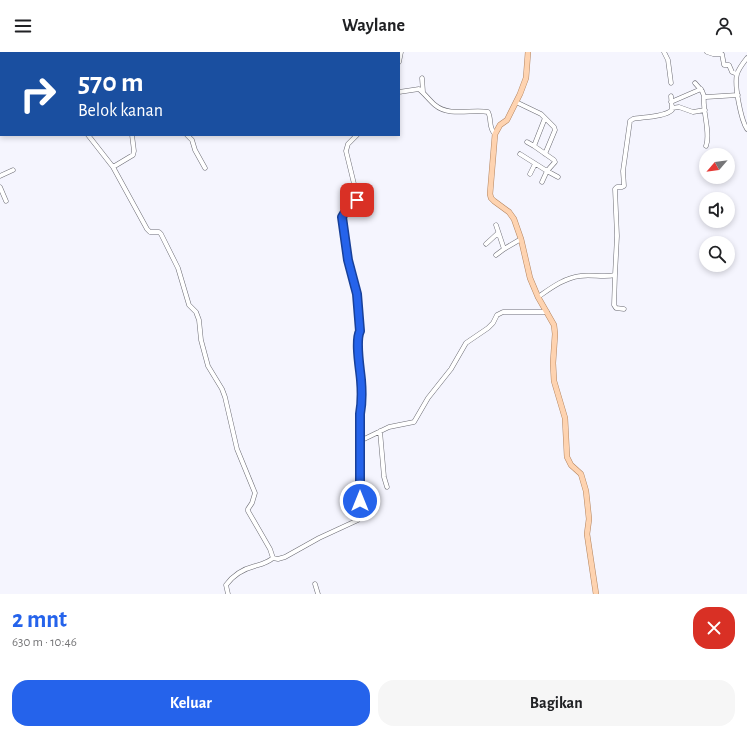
<!DOCTYPE html>
<html lang="id">
<head>
<meta charset="utf-8">
<style>
  :root { --surface:#fff; --page:#f6f6f6; --text:#202124; --muted:#757577; --accent:#2563eb }
  body { margin:0; font-family:"Alegreya Sans",sans-serif; background:var(--page); color:var(--text); height:100vh; display:flex; flex-direction:column; font-size:15px; white-space:nowrap }
  * { box-sizing:border-box; margin:0 }
  p { font-size:13px; color:var(--muted) }
  .icon { flex:none; width:22px; height:22px; fill:none; stroke:currentColor; stroke-width:2; stroke-linecap:round; stroke-linejoin:round }
  .map { position:relative; height:542px; overflow:hidden }
  .drawer { display:flex; flex-direction:column; background:var(--surface); flex:1 }
  .drawer>* { flex:none }
  .guide { position:absolute; left:0px; top:0px; width:400px; height:84px; box-shadow:0 2px 6px #0003; background:#1a4fa0; color:#fff; overflow:hidden }
  .needle { width:26px; rotate:242deg }
  .buttons { position:absolute; left:699px; top:96px; display:grid; gap:8px }
  .buttons a { display:grid; place-items:center; width:36px; height:36px; border-radius:50%; background:var(--surface); box-shadow:0 2px 6px #0003; font-size:20px }
  .pin { position:absolute; display:grid; place-items:center; width:34px; height:34px; color:#fff; margin:-17px; border-radius:8px; box-shadow:0 2px 6px #0006 }
  .me { position:absolute; width:44px; margin:-22px; rotate:0deg; stroke-linejoin:round; filter:drop-shadow(0 0 3px #0008) }
  .turn { display:flex; align-items:center; gap:14px; height:84px; padding:0 12px; font-size:18px }
  .turn .icon { width:52px; height:52px; stroke-width:2.5 }
  .turn b { display:block; font-size:28px; line-height:34px }
  .round { display:grid; place-items:center; flex:none; width:42px; height:42px; border-radius:16px; background:var(--page) }
  .headline { display:flex; align-items:center; justify-content:space-between; height:68px; padding:0 12px }
  h1 { font-size:24px; font-weight:700; line-height:30px; color:var(--accent) }
  .button { display:flex; gap:8px; margin-top:auto; padding:8px 12px }
  .button a { flex:1; height:46px; border-radius:16px; background:var(--accent); color:#fff; font-size:16px; font-weight:700; line-height:46px; text-align:center }
  .button a+a { background:var(--page); color:var(--text) }
  header { display:flex; justify-content:space-between; align-items:center; height:52px; padding:0 12px; background:var(--surface); font-size:18px; font-weight:700 }
  .map>svg:first-child { display:block }
</style>
</head>
<body>
<header><svg class="icon" aria-label="menu" viewBox="0 0 24 24"><path d="M4 6h16M4 12h16M4 18h16"/></svg>Waylane<svg class="icon" aria-label="person" viewBox="0 0 24 24"><circle cx="12" cy="8" r="4"/><path d="M4 21q1-7 8-7t8 7"/></svg></header>
<div class="map">
<svg width="747" height="542" viewBox="0 0 747 542">
  <rect width="100%" height="100%" fill="#f5f5fe"/>
  <g fill="none" stroke-linecap="round" stroke-linejoin="round">
    <!-- minor casing -->
    <g stroke="#6b6b73" stroke-width="5">
      <path id="minor" d="M 35,0 L 35,1
        M 158,0 L 158,1
        M 366,0 L 366,1
        M 664,0 L 668,8 L 671,31
        M 707,0 L 713,2 L 722,2 L 724,13 L 729,13 L 732,20 L 737,22
        M 747,6 C 743,11 739,16 737,22 C 734,33 741,68 747,77
        M 399,10 L 401,0
        M 422,26 L 423,40
        M 695,31 L 702,39 L 704,44 C 702,58 711,81 706,94
        M 399,40 L 419,37 C 425,42 429,48 435,53 C 449,65 472,57 488,60 C 492,67 488,76 495,82
        M 704,44 L 706,45 L 738,43
        M 516,50 L 541,62 L 545,66 L 534,94 L 554,108 L 555,110 L 547,119 L 520,102
        M 671,50 L 701,37
        M 672,56 L 679,55 L 693,60 L 705,58
        M 88,83 L 113,115 L 147,177 L 150,180 L 159,180 L 161,182 L 178,216 L 189,253 L 196,260 L 199,268 L 201,288 L 208,314 L 222,337 L 225,345 L 237,397 L 255,441 L 252,451 L 248,457 L 248,459 L 270,497 L 273,506 C 267,511 262,512 255,514 C 243,517 234,522 226,533 L 228,542
        M 187,83 L 192,88 L 195,98 L 205,116
        M 357,83 L 348,92 L 346,99 L 356,140 L 357,158 L 356,160 L 345,161 L 342,165 L 348,208 L 357,242 L 360,279 L 358,283 L 358,305 L 361,329 L 360,389
        M 527,90 L 534,94
        M 545,102 L 555,78 L 554,75 L 545,66
        M 113,115 L 133,103 L 134,99 L 132,83
        M 530,122 L 535,112
        M 0,124 L 13,118
        M 542,130 L 547,119 L 558,125
        M 0,135 L 6,149
        M 496,173 L 504,197 L 521,187
        M 486,192 L 498,181
        M 496,203 L 504,197
        M 615,223 L 614,253 L 616,256 L 624,257
        M 538,245 C 551,236 564,226 580,224 C 592,222 604,226 615,223 L 617,184 L 615,137 L 617,135 L 622,135 L 624,134 L 623,119 L 630,69 L 633,67 C 643,65 665,65 672,58 L 671,44
        M 380,379 L 384,425 L 387,435
        M 273,506 L 278,507 L 285,505 L 319,486 L 358,468 L 360,463 L 360,389 L 389,375 L 414,370 L 428,346 L 451,317 L 466,291 L 488,276 L 493,271 L 497,263 L 503,260 L 547,260
        M 315,532 L 318,542"/>
    </g>
    <!-- major casing -->
    <g stroke="#b48560" stroke-width="6">
      <path id="major" d="M 528,0 L 526,26 L 520,42 L 507,68 L 500,73 L 495,82 L 490,142 L 491,146 L 494,149 L 509,160 L 514,167 L 521,187 L 530,226 L 538,245 L 554,273 L 555,282 L 553,311 L 554,329 L 565,366 L 567,405 L 571,413 L 581,422 L 586,439 L 589,467 L 587,482 L 596,542"/>
    </g>
    <!-- minor -->
    <use href="#minor" stroke="#fff" stroke-width="4"/>
    <!-- major -->
    <use href="#major" stroke="#fed3b0" stroke-width="5"/>
  </g>
  <g fill="none" stroke-linecap="round" stroke-linejoin="round">
    <!-- route casing -->
    <g stroke="#184099" stroke-width="10">
      <path id="route" d="M 357,148 L 357,159 L 345,160 L 342,165 L 348,208 L 357,242 L 360,279 C 355,289 360,316 361,328 C 362,340 362,351 360,362 L 360,449"/>
    </g>
    <!-- route -->
    <use href="#route" stroke="#2563eb" stroke-width="7"/>
  </g>
</svg>
<div class="buttons">
<a><svg class="needle" viewBox="-14 -14 28 28"><path d="M0-13l5 13h-10z" fill="#e53935"/><path d="M0 13l5-13h-10z" fill="#757577"/></svg></a>
<a><svg class="icon" aria-label="sound" viewBox="0 0 24 24"><path d="M4 9h4l5-4v14l-5-4H4zM17 9q2 3 0 6"/></svg></a>
<a><svg class="icon" aria-label="search" viewBox="0 0 24 24"><circle cx="10" cy="10" r="6"/><path d="M15 15l6 6"/></svg></a>
</div>
<div class="pin" style="left:357px;top:148px;background:#d93025"><svg class="icon" aria-label="arrive" viewBox="0 0 24 24"><path d="M6 21V4h12l-3 4 3 4H6"/></svg></div>
<svg class="me" style="left:360px;top:449px" viewBox="-20 -20 40 40"><circle r="17" fill="#2563eb" stroke="#fff" stroke-width="3"/><path d="M0-11L8 9 0 5-8 9z" fill="#fff"/></svg>
<div class="guide">
<div class="turn"><svg class="icon" aria-label="right" viewBox="0 0 24 24"><path d="M7 20v-9h11M14 6l5 5-5 5"/></svg><div><b>570 m</b>Belok kanan</div></div>
</div>
</div>
<section class="drawer">
<div class="headline"><div><h1>2 mnt</h1><p>630 m · 10:46</p></div><a class="round" style="background:#d93025;color:#fff"><svg class="icon" aria-label="close" viewBox="0 0 24 24"><path d="M6 6l12 12M18 6L6 18"/></svg></a></div>
<div class="button"><a>Keluar</a><a>Bagikan</a></div>
</section>
</body>
</html>
